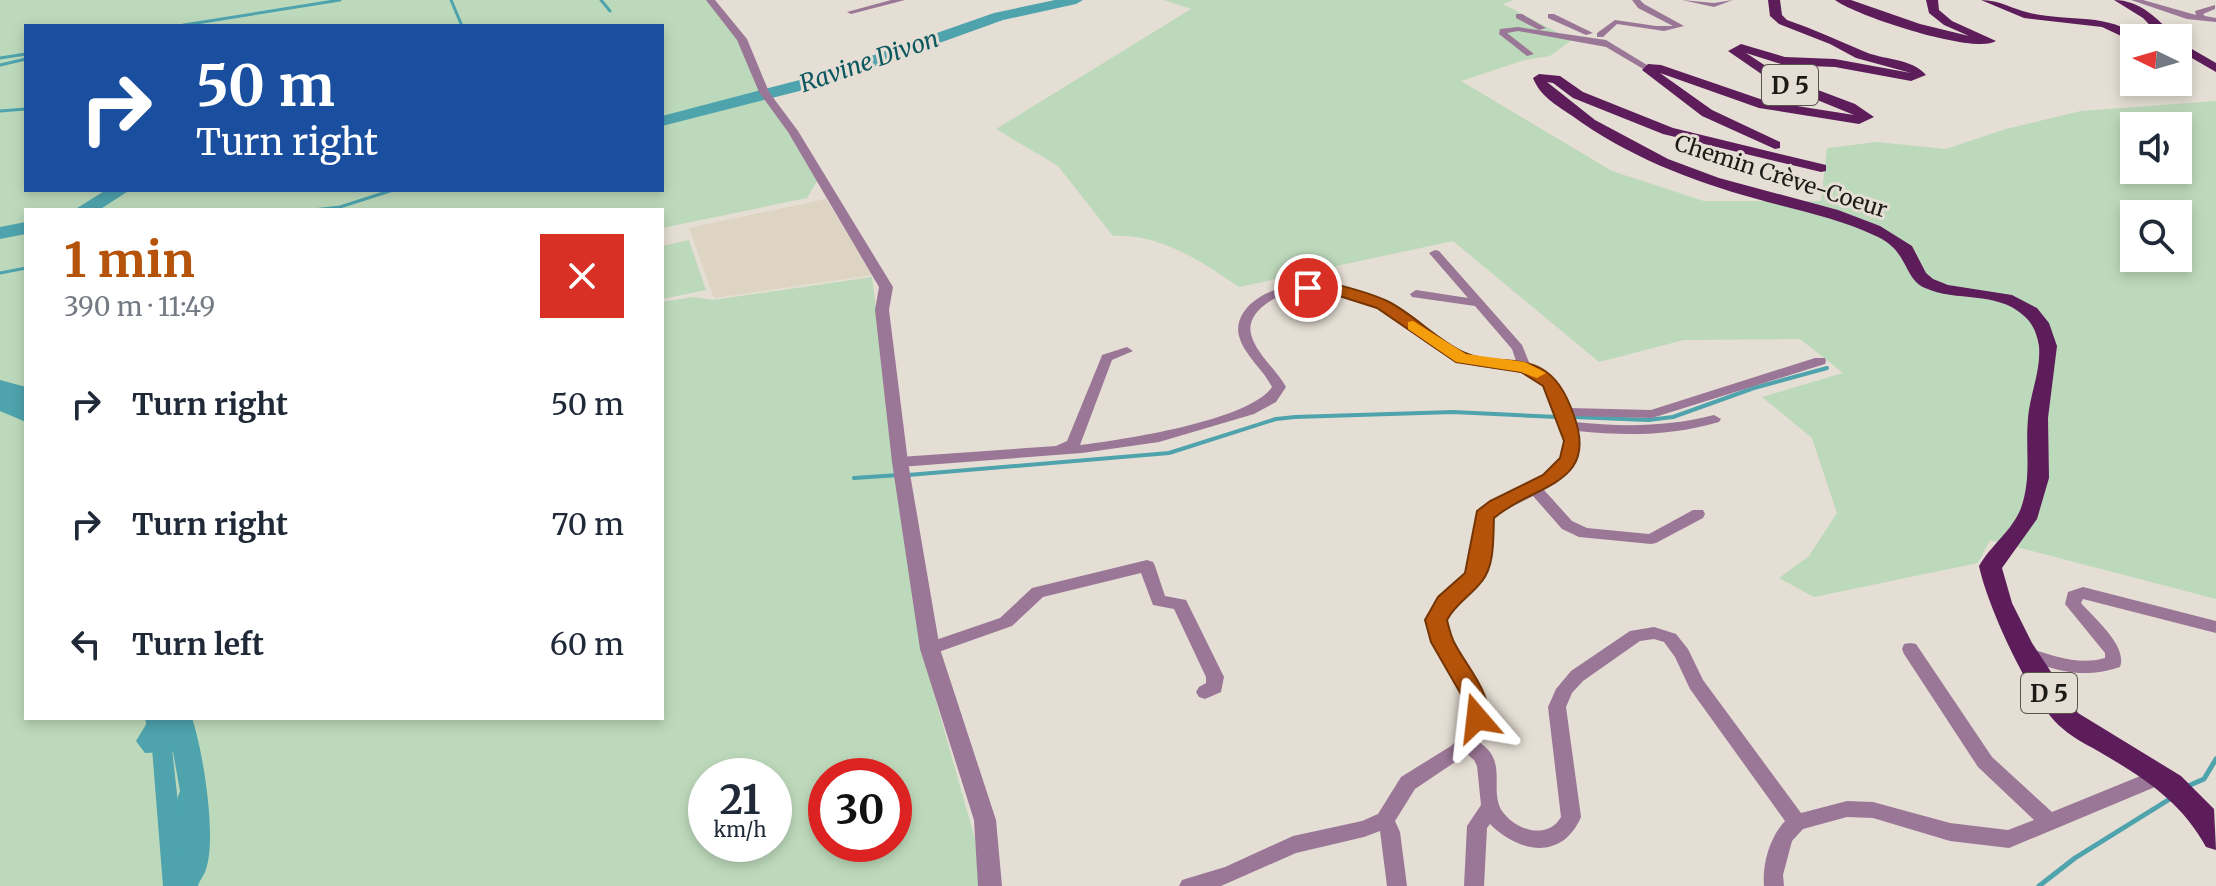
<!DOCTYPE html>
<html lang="en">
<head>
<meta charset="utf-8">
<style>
  :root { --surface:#fff; --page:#f2f2f3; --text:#1f2937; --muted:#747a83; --accent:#b45309 }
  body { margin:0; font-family:Merriweather,serif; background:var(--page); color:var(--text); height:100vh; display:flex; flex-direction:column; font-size:30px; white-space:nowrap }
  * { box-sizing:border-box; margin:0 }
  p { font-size:26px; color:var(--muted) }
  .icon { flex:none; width:44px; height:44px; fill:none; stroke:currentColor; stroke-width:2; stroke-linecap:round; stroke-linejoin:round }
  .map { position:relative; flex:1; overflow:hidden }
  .side { position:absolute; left:24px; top:208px; width:640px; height:512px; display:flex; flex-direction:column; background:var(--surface); border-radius:0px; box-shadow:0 4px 12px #0003 }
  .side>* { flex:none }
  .hud { position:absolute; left:24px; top:24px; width:640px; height:168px; border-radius:0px; box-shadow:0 4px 12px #0003; background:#1a4fa0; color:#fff; overflow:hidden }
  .needle { width:52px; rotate:275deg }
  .fabs { position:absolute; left:2120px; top:24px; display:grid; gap:16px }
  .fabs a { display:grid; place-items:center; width:72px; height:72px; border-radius:0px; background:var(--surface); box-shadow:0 4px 12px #0003; font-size:40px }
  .speed { position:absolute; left:688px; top:758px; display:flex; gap:16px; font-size:40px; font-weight:700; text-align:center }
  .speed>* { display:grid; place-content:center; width:104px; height:104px; border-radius:50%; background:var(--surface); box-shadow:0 4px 12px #0003; line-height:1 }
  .speed small { font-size:20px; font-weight:400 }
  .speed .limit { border:12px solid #d22; background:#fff; color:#111 }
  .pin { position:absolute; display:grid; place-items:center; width:68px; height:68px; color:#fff; margin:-34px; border:4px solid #fff; border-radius:50%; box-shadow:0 2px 8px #0007 }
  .me { position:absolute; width:88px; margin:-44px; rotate:343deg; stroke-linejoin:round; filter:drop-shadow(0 0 6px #0008) }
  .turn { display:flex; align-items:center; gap:28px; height:168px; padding:0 40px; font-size:36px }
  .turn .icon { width:104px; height:104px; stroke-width:2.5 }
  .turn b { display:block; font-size:56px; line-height:68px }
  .round { display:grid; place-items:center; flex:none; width:84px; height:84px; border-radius:0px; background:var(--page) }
  .head { display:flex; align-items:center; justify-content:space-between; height:136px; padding:0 40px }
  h1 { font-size:48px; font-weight:700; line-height:60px; color:var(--accent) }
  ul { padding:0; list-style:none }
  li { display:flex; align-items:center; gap:24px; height:120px; padding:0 40px }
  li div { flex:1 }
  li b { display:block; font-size:30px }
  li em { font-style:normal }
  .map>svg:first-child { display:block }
</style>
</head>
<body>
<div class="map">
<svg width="2216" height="886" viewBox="0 0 2216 886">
  <rect width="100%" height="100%" fill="#e5ded4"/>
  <!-- built -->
  <path fill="#ded4c3" d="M 826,199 L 872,275 L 714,298 L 689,228 Z"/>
  <!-- green -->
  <path fill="#bdd9bb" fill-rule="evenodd" d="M 0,0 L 710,0 L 742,39 L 764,92 L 817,181 L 807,198 L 662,228 L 662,210 L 26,210 L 26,718 L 662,718 L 662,302 L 693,297 L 713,300 L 872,277 L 921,648 L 975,839 L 979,886 L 0,886 ZM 26,26 L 662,26 L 662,190 L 26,190 ZM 706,776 L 774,776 L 774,844 L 706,844 ZM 826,776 L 894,776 L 894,844 L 826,844 Z
    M 1164,0 L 1514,0 L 1503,4 L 1572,40 L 1550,56 L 1525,60 L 1461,81 L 1612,171 L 1704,201 L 1821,201 L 1827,148 L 1877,142 L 1946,149 L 2006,129 L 2081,111 L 2216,101 L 2216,599 L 1990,540 L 1978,563 L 1814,597 L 1779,578 L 1809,556 L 1837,513 L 1812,438 L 1762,397 L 1843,373 L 1800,339 L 1684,340 L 1599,362 L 1453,241 L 1239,287 C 1203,262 1159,233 1113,236 L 1058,166 L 996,129 L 1191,9 ZM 2134,126 L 2178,126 L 2178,170 L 2134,170 ZM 2134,214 L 2178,214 L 2178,258 L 2134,258 Z
    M 689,240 L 706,290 L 662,299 L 662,246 Z"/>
  <!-- water -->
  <path fill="#4ea3ad" d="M 0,380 L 26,387 L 26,422 L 0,411 Z
    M 150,718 L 192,718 C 203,751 217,837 206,869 C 204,876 200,879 198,886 L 174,886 L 177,840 L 173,811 L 180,791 L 173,752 L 145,753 L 136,741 Z"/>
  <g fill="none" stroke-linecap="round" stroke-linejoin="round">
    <!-- stream-far2 -->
    <path stroke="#4ea3ad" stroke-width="3" d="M 451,0 L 462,26
      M 601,0 L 610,11
      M 178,26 L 340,0
      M 0,58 L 26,54
      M 0,65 L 26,59
      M 0,111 L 26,109
      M 313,210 L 340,207 L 393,190
      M 0,273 L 26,268"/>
    <!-- stream-far1 -->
    <path stroke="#4ea3ad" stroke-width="4" d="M 1574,417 L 1648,420 L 1673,417 L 1754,388 L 1827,368
      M 908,475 L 1169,453 L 1276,419 L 1295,417 L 1453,412 L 1557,417
      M 854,478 L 899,475"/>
    <!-- stream -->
    <path stroke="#4ea3ad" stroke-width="5" d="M 2188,786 L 2204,779 L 2216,759
      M 2039,886 L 2075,858 L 2173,797"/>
    <!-- canal -->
    <path fill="#4ea3ad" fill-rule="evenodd" d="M 145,718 L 165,718 L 172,748 L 187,886 L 163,886 L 152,748 Z"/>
    <!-- river -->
    <path fill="#4ea3ad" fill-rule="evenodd" d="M 1055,0 L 1083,0 L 1076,4 L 1003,20 L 823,85 L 662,126 L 662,116 L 811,77 L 994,13 Z
      M 106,190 L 130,190 L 99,210 L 74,210 Z
      M 26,222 L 26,234 L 0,239 L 0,227 Z"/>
    <!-- minor -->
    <path fill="#9b7797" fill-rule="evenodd" d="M 891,0 L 905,0 L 851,14 L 847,12 Z
      M 1632,0 L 1640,0 L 1644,4 L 1684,26 L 1664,31 L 1617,24 L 1603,37 L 1597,37 L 1597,33 L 1615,20 L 1656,26 L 1673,26 L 1638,8 Z
      M 1682,0 L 1714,3 L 1733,0 L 1714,7 Z
      M 2131,0 L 2143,0 L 2196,15 L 2195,11 L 2215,5 L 2215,9 L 2203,14 L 2205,16 L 2216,18 L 2216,22 L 2187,19 Z
      M 1516,14 L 1522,14 L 1546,28 L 1539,30 L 1516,18 Z
      M 1548,14 L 1554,14 L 1593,33 L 1586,35 L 1548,18 Z
      M 1518,27 L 1606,40 L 1652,68 L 1645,70 L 1606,47 L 1518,31 L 1507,33 L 1534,54 L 1527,56 L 1499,34 L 1500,29 Z
      M 1435,250 L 1439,251 L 1522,345 L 1531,367 C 1552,373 1561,389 1569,408 L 1651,410 L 1815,358 L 1825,358 L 1826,361 L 1825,364 L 1652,418 L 1573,416 L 1574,422 C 1623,427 1667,427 1714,415 L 1721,419 L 1719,422 C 1671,436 1626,436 1577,431 C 1583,459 1567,477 1544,490 L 1572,521 L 1587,528 L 1649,534 L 1693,510 L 1703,510 L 1705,514 L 1703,518 L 1656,543 L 1651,544 L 1579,537 L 1562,529 L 1533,496 L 1491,517 C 1489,532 1491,548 1488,563 C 1481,587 1457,601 1444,620 C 1458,659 1500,698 1477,741 C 1510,760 1488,789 1502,811 C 1516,831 1548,840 1561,817 L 1548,707 L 1556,689 L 1571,671 L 1630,631 L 1654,627 L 1676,634 L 1688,649 L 1703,680 L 1801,813 L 1847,801 L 1873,802 L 1950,823 L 2008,830 L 2034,820 L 1978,767 L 1904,654 L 1902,649 L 1904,644 L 1910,643 L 1916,644 L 1992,757 L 2052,812 L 2160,768 L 2167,770 L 2169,776 L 2167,782 L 2009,848 L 1950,841 L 1873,818 L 1847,817 L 1803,829 L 1792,841 L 1783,875 L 1784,886 L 1764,886 C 1762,864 1770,837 1785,821 L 1690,689 L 1675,657 L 1664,642 L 1654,639 L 1640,641 L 1583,681 L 1572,693 L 1566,707 L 1581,817 C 1562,861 1519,853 1490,824 L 1487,828 L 1484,886 L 1464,886 L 1467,826 L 1481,805 L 1477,766 L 1474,760 L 1467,754 L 1415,789 L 1395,821 L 1400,832 L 1407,886 L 1387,886 L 1380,831 L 1364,837 L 1296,853 L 1221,886 L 1179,886 L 1182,880 L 1225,867 L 1293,836 L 1362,821 L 1378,814 L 1401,777 L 1451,746 L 1461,737 L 1467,716 L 1464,698 L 1428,620 L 1439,603 L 1469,570 L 1479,511 L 1526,487 L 1528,484 C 1571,475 1568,440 1555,407 C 1552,398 1548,388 1540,381 C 1523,367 1482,371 1458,361 C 1426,348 1402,320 1372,303 C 1339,290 1285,281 1258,311 C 1252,318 1249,325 1251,334 C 1256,354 1276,369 1286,387 L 1276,402 L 1254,414 L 1159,442 L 1082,453 L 900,467 L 893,462 L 900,457 L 1056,446 L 1067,441 L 1101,358 L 1102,355 L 1127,347 L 1133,351 L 1112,360 L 1080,445 C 1121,440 1249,421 1272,387 C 1263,369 1244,355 1239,336 C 1235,321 1245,307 1257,299 C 1292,274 1357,284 1393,305 C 1417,319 1437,342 1463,354 C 1481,362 1499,362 1517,364 L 1512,349 L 1475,306 L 1412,297 L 1410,294 L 1416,290 L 1468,298 L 1429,253 Z
      M 1147,560 L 1153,562 L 1155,566 L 1165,596 L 1186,600 L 1188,604 L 1224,677 L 1221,692 L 1205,699 L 1199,697 L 1196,692 L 1199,687 L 1206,683 L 1206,677 L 1174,609 L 1153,605 L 1141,573 L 1043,597 L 1012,626 L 930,655 L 924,654 L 922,649 L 924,644 L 1000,618 L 1032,588 Z
      M 2083,587 L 2216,621 L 2216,633 L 2083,599 L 2081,603 C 2094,618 2128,646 2120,667 C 2081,680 2057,670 2020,658 L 2018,653 L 2020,648 L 2026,647 C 2052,655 2077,666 2105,658 L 2105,653 L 2065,604 L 2068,592 Z"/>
    <!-- tertiary -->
    <path fill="#9b7797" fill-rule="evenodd" d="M 706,0 L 715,0 L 747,39 L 769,92 L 798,131 L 893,287 L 889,310 L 908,462 L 940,649 L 996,820 L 1002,886 L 978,886 L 974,820 L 920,649 L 892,462 L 875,310 L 879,287 L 788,132 L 759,92 L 737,40 Z"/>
    <!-- primary -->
    <path fill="#5d1d5a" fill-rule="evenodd" d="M 1768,0 L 1780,0 L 1782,15 L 1787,20 C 1813,29 1837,40 1863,51 C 1882,60 1912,58 1926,75 L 1911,81 L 1835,67 L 1784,65 L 1746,53 L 1781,76 L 1855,104 L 1874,117 L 1859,124 L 1759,108 L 1660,73 L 1712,110 L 1780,142 L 1780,148 L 1775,149 L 1702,116 L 1642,70 L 1648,64 L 1661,65 L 1766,101 L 1854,115 L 1773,82 L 1728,51 L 1741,44 L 1785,57 L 1835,59 L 1911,73 L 1856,58 L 1830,44 L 1779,24 L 1770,16 Z
      M 1835,0 L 1851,0 L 1920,24 L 1969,36 L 1944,25 L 1929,13 L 1926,0 L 1938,0 L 1939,10 L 1952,21 L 1996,41 C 1975,55 1856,16 1835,0 Z
      M 1981,0 C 2000,0 2012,9 2030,13 C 2067,22 2109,12 2140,38 L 2134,38 L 2134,42 L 2102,27 L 2024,18 Z
      M 2114,0 C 2140,0 2159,19 2175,38 L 2162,38 L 2143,18 Z
      M 2178,41 L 2216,63 L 2216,72 L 2178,50 Z
      M 1539,74 L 1560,76 L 1583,92 L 1673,128 L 1826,165 L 1826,171 L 1821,172 L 1663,134 L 1573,98 L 1553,83 L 1547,82 L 1595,120 L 1668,159 L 1719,178 L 1838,210 L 1880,226 L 1912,246 L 1926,273 L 1933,279 L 1948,285 L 2012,295 L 2037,308 L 2049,323 L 2057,346 L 2048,418 L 2049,478 L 2037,519 L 2002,568 L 2012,603 L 2032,643 L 2078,713 L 2181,776 L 2214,809 L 2216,850 L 2206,847 C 2182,803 2146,779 2103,754 C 2090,746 2074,739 2062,728 C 2031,703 1987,605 1979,566 C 1991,545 2012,531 2021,508 C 2032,477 2025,449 2028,418 C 2030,394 2041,371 2039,346 C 2037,334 2033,323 2023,315 C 1997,291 1956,302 1925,288 C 1903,278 1909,252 1878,237 C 1839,218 1798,211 1757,199 C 1691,181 1627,156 1571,115 C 1556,105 1540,96 1533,78 Z"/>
  </g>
  <!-- route -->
  <path fill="#b45309" stroke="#753606" stroke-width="2" d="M 1331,283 C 1349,288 1372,293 1389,302 C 1416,316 1438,341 1465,353 C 1489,364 1519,356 1542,369 C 1558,378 1567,396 1573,413 C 1601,486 1535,483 1494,518 C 1493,537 1495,565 1482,581 C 1471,596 1456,603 1447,620 C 1449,628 1451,637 1455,644 C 1466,666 1498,700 1485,725 L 1477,728 L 1469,725 L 1462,696 L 1431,642 L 1425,620 L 1438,597 L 1465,573 L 1477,511 L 1490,501 L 1543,475 L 1560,458 L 1564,441 L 1543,386 L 1521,372 L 1456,362 L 1377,308 L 1330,293 L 1308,293 L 1300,288 L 1308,283 Z"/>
  <!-- slow -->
  <path fill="#f59e0b" d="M 1413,321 L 1466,354 L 1525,362 L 1546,373 L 1537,378 L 1521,372 L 1456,362 L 1408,329 L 1408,322 Z"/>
  <g text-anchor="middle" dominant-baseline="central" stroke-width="6" stroke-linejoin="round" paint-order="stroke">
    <!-- far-street labels -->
    <g font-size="22" fill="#1c1a16" stroke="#e5ded4">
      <text transform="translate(1781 176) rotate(18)">Chemin Crève-Coeur</text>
    </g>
    <!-- far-water labels -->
    <g font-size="24" font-style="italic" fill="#0d5860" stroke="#e5ded4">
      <text transform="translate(869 61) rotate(-19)">Ravine Divon</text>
    </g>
    <!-- shield labels -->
    <g fill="#e5ded4" stroke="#58554f" stroke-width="2">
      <rect x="1762" y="65" width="56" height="40" rx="6"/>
      <rect x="2021" y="673" width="56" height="40" rx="6"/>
    </g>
    <g font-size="24" font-weight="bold" fill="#1c1a16">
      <text x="1790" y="85">D 5</text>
      <text x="2049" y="693">D 5</text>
    </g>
  </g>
</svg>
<div class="fabs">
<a><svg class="needle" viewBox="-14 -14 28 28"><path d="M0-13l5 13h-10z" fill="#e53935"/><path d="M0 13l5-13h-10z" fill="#747a83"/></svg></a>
<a><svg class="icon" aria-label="sound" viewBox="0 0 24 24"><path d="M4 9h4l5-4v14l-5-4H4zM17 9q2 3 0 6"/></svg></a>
<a><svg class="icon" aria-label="search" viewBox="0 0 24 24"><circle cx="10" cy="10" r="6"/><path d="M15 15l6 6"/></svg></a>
</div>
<div class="speed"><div>21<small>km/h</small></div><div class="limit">30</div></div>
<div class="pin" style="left:1308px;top:288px;background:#d93025"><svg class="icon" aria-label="arrive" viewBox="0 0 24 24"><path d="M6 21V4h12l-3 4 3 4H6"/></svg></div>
<svg class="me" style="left:1477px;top:718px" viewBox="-20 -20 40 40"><path d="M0-17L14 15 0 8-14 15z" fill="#b45309" stroke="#fff" stroke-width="4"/></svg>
<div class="hud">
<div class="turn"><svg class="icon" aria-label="right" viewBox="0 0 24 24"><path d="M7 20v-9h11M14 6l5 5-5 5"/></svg><div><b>50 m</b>Turn right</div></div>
</div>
<section class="side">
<div class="head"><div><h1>1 min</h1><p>390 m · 11:49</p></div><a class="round" style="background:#d93025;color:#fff"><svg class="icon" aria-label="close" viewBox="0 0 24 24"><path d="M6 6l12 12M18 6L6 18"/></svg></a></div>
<ul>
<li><svg class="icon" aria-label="right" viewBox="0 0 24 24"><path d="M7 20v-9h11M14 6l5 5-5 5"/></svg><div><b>Turn right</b></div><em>50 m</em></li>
<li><svg class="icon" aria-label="right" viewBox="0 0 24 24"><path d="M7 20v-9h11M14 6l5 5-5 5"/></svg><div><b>Turn right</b></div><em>70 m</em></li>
<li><svg class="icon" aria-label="left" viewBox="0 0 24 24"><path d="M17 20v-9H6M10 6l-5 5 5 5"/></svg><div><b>Turn left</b></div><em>60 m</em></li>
</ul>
</section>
</div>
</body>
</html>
